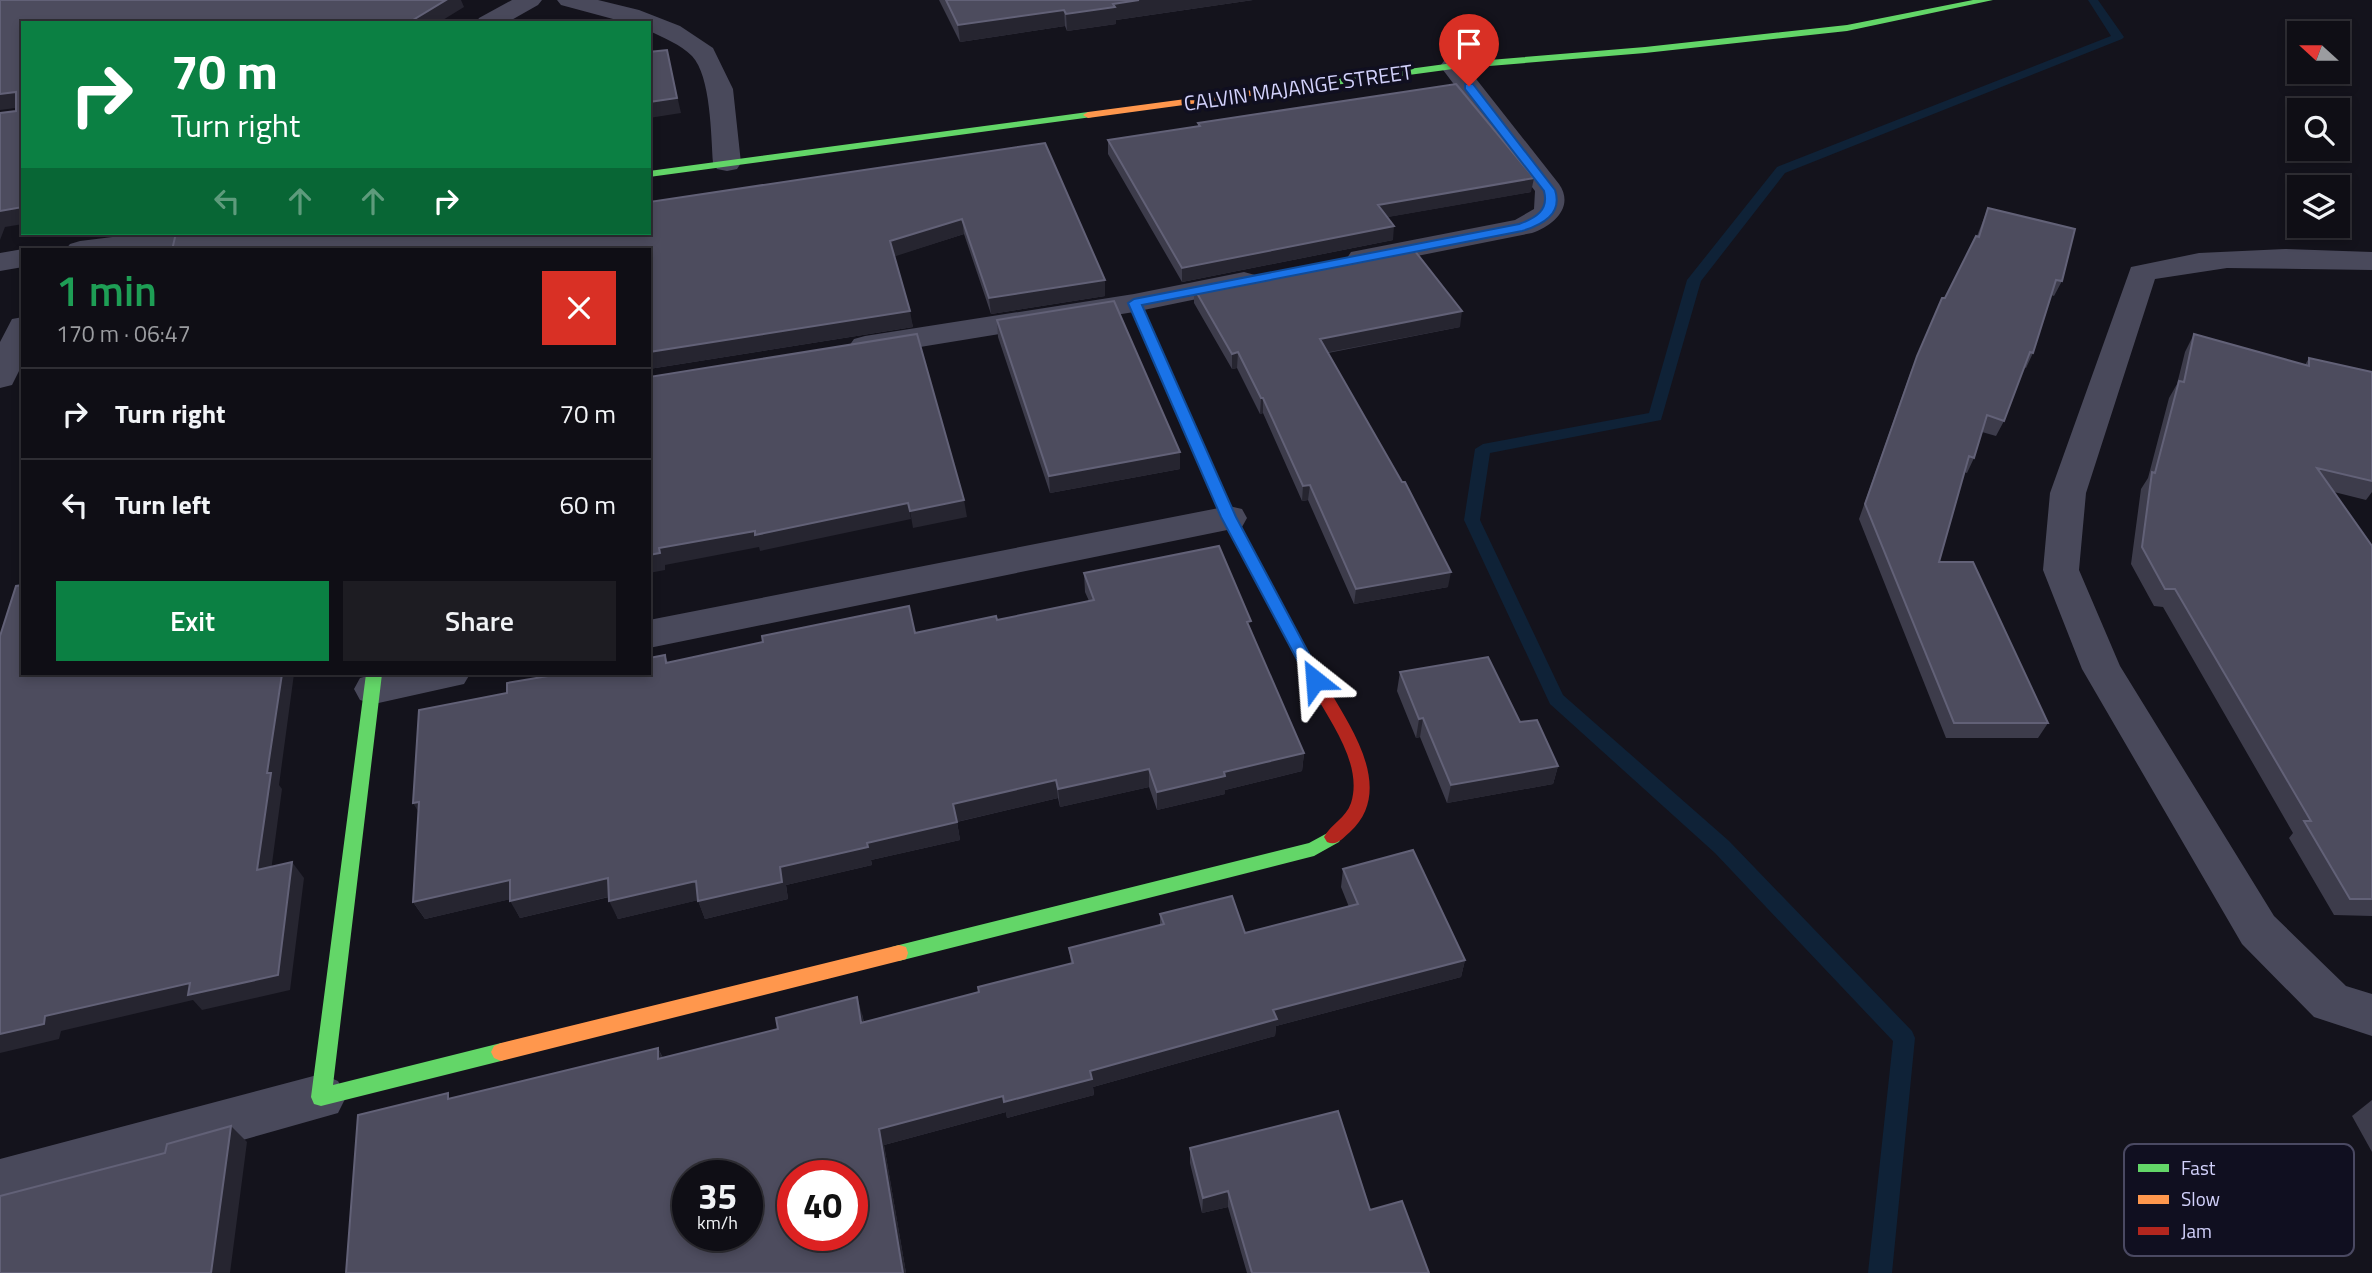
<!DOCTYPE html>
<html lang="en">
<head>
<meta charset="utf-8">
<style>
  :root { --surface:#0f0e15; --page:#1d1c22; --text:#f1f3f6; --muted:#9b9ca0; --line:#2f2e34; --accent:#0b8043 }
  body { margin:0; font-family:"Titillium Web",sans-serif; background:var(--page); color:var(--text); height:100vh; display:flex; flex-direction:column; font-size:26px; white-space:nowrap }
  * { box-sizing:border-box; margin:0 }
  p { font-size:23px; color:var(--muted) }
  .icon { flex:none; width:38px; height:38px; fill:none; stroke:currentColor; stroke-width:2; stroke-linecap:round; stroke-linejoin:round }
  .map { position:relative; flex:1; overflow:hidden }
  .drawer { position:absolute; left:21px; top:248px; width:630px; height:427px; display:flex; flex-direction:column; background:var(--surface); border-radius:0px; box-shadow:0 4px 10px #0003,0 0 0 2px var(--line) }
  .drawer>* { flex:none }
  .guide { position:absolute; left:21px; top:21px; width:630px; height:214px; border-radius:0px; box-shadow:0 4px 10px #0003,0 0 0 2px var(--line); background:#0b8043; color:#fff; overflow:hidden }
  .needle { width:46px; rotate:291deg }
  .fabs { position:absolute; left:2287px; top:21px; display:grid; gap:14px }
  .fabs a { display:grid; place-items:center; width:63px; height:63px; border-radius:0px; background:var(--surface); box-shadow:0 4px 10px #0003,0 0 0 2px var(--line); font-size:35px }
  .speed { position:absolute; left:672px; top:1160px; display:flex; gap:14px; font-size:35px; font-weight:700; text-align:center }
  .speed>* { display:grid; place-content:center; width:91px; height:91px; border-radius:50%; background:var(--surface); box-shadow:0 4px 10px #0003,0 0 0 2px var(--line); line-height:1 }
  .speed small { font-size:18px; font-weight:400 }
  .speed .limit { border:10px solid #d22; background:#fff; color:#111 }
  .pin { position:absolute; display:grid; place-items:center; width:60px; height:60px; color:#fff; margin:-72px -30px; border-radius:50% 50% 50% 0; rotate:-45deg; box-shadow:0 0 7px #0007 }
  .pin .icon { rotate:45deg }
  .me { position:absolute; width:77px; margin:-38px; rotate:332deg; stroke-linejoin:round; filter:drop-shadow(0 0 5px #0008) }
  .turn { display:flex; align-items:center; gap:24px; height:147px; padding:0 35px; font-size:32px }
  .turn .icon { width:91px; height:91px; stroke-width:2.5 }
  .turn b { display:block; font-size:49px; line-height:60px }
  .lanes { display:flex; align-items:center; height:66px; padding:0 35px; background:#0003; justify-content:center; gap:35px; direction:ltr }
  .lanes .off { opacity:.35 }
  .round { display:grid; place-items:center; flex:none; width:74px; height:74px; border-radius:0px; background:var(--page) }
  .headline { display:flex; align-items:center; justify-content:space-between; height:119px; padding:0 35px }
  h1 { font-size:42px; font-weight:600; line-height:52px; color:#1e9e55 }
  .button { display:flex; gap:14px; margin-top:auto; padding:14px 35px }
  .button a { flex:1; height:80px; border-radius:0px; background:var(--accent); color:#fff; font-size:28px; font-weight:600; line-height:80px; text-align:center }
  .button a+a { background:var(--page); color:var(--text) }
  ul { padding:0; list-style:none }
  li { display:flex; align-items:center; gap:21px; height:91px; padding:0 35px; border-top:2px solid var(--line) }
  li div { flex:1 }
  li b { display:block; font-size:26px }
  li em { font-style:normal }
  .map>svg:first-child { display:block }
</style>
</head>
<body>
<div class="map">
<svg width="2372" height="1273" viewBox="0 0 2372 1273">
  <rect width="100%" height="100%" fill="#14131c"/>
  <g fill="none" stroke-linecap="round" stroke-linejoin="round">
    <!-- stream -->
    <path fill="#0f2237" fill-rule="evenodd" d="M 2088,0 L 2098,0 L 2124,37 L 2122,39 L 1785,173 L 1701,281 L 1661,420 L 1490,453 L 1480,520 L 1563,695 L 1729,841 L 1912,1031 L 1915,1038 L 1892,1273 L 1868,1273 L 1893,1041 L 1715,853 L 1550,704 L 1464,520 L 1475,449 L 1483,444 L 1649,413 L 1687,280 L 1777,167 L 2111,36 Z"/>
    <!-- street -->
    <path fill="#49495b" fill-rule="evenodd" d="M 512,0 L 542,0 L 538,5 L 506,23 L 476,23 L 479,18 Z
      M 557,0 L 598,0 L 639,10 L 680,26 L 713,48 L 733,89 L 741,163 L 737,169 L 727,171 L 717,169 L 713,163 C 711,136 711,76 692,56 C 681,45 663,37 649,31 L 649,23 L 628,23 L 561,5 Z
      M 1453,58 L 1462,61 L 1559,184 C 1575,207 1553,226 1532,233 L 1362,267 L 1351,264 L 1347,258 L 1351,252 L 1515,220 L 1534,209 L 1535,191 L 1440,66 L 1444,61 Z
      M 145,233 L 226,233 L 221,239 L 211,242 L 146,250 L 65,250 L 70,244 L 80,241 Z
      M 23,249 L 28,250 L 23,250 L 23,267 L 0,271 L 0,253 Z
      M 2285,249 L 2372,252 L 2372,270 L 2227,268 L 2155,279 L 2086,493 L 2079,570 L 2120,666 L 2274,916 L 2346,986 L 2372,994 L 2372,1036 L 2314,1017 L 2242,944 L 2082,669 L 2043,570 L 2050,493 L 2131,267 L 2199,253 Z
      M 1244,272 L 1255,275 L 1259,281 L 1255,287 L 1134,312 L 865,356 L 854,353 L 849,346 L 854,339 L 865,336 L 1134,294 Z
      M 23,317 L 23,363 L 12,385 L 0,388 L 0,342 L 12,319 Z
      M 1229,506 L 1242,509 L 1247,518 L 1242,527 L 649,648 L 649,620 Z
      M 375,674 L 470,674 L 464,684 L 374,704 L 360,700 L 354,689 L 360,678 Z
      M 321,1074 L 338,1081 L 346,1097 L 338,1113 L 0,1209 L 0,1159 Z"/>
    <!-- fast -->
    <path fill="#63d668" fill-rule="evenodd" d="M 1973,0 L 1993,0 L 1847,31 L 1645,53 L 1453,69 L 1320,87 L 1315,84 L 1320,81 L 1453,63 L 1645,47 L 1847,25 Z
      M 1088,112 L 1092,113 L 1092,117 L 649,177 L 649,171 Z
      M 366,674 L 382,674 L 333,1085 L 501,1043 L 508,1046 L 511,1052 L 508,1058 L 501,1061 L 321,1106 L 314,1104 L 311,1097 Z
      M 1333,830 L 1339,832 L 1342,837 L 1339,842 L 1314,856 L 899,961 L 892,959 L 890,953 L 892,947 L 899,945 L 1309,843 Z"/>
    <!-- slow -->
    <path fill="#ff974d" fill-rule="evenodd" d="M 1320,81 L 1325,84 L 1324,86 L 1088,118 L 1083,115 L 1088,112 Z
      M 1134,299 L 1140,303 L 1236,518 L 1330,692 L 1328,696 L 1316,696 L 1222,518 L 1128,303 Z
      M 899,945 L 906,947 L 908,953 L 906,959 L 899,961 L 501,1061 L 494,1058 L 491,1052 L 494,1046 L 501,1043 Z"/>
    <!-- jam -->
    <path fill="#b3261e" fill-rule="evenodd" d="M 1322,686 L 1328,688 C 1352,729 1395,790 1350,832 C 1342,839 1337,846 1327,842 L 1324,837 C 1331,824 1346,818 1351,803 C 1363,765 1331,723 1314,692 L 1316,688 Z"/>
  </g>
  <!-- wall -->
  <path fill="#3d3c4b" d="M 939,0 L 1253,0 L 1116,20 L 1116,24 L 1067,31 L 1065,26 L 960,42 Z
    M 1198,123 L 1531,192 L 1387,217 L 1393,240 L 1182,282 L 1108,154 L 1108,140 L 1198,126 Z
    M 1045,143 L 1105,296 L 991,314 L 964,234 L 894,256 L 913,327 L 649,369 L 649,233 Z
    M 1988,208 L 2062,281 L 2054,296 L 2051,295 L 2033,353 L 2026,368 L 2024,367 L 2004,421 L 1996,436 L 1982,432 L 1974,458 L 1967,473 L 1964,472 L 1939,562 L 2048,723 L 2038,738 L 1946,738 L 1859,519 L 1911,371 L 1942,298 L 1945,298 L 1977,236 Z
    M 1194,288 L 1460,327 L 1328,353 L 1448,587 L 1354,604 L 1308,500 L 1302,501 L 1263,413 L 1260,414 L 1237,368 L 1232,369 L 1194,303 Z
    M 997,320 L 1180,452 L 1180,469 L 1050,493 L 998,337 Z
    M 2194,334 L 2305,365 L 2309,358 L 2372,372 L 2372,492 L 2366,500 L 2334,492 L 2372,546 L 2372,916 L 2334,915 L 2289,838 L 2293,833 L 2163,607 L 2154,606 L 2131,564 L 2141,489 L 2148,478 L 2169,398 L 2177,384 L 2185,352 Z
    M 1084,573 L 1251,631 L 1304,753 L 1302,771 L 1225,790 L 1225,794 L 1157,810 L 1149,787 L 1060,807 L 1058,798 L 957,822 L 960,840 L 871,860 L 872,865 L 786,885 L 788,899 L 705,919 L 698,900 L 618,919 L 609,897 L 520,918 L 510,899 L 425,919 L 413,902 L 507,693 L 665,655 L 668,663 L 915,633 L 997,620 L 1089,601 L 1085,592 Z
    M 1400,672 L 1558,766 L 1553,784 L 1447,803 L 1420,737 L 1416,738 L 1397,691 Z
    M 1343,869 L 1465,960 L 1461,977 L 1276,1026 L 1275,1036 L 1093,1087 L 1094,1095 L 1007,1118 L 1006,1112 L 884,1145 L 906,1273 L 346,1273 L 451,1098 L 658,1048 L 663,1058 L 862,1014 L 864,1022 L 979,992 L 1071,963 L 1069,948 L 1160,925 L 1160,914 L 1245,933 L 1349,907 L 1341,887 Z
    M 2372,1100 L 2372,1152 L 2352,1116 Z
    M 1190,1148 L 1370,1210 L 1429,1273 L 1247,1273 L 1228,1207 L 1202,1213 L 1190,1163 Z"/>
  <!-- shaded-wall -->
  <path fill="#262530" d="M 446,0 L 461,0 L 464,7 L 438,23 L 408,23 Z
    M 1139,0 L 1253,0 L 1116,20 L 1116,24 L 1067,31 L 1066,14 L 1113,4 Z
    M 1064,10 L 1065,26 L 960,42 L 958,25 Z
    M 670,65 L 681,113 L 649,118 L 649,102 Z
    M 16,92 L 23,107 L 0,110 L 0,94 Z
    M 1534,178 L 1531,192 L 1377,219 L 1378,205 Z
    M 23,207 L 23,224 L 5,227 L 0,240 L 0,211 Z
    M 962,219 L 964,234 L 893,257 L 890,241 Z
    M 1394,226 L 1393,240 L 1182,282 L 1182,268 Z
    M 1105,280 L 1105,296 L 991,314 L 989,298 Z
    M 910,311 L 913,327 L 649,369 L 649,352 Z
    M 1462,311 L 1460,327 L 1319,354 L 1320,339 Z
    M 1238,352 L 1237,368 L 1232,369 L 1232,354 Z
    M 1261,398 L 1263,398 L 1263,413 L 1260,414 Z
    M 1180,452 L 1180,469 L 1050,493 L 1049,476 Z
    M 1310,485 L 1308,500 L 1302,501 L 1303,486 Z
    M 964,500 L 967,517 L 913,528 L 910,511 Z
    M 908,503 L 911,519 L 760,551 L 759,547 L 665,565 L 665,570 L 649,573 L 649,555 L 659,548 Z
    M 1451,572 L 1448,587 L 1354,604 L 1356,589 Z
    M 282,674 L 294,674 L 279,785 L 282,789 L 269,886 L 257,870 L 267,773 Z
    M 1423,718 L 1420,737 L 1416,738 L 1419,719 Z
    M 1304,753 L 1302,771 L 1225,790 L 1225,794 L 1157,810 L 1157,792 L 1224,772 Z
    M 1558,766 L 1553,784 L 1447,803 L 1451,785 Z
    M 1149,769 L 1149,787 L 1060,807 L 1058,789 Z
    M 1056,780 L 1058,798 L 956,822 L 953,804 Z
    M 419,802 L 424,821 L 413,803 Z
    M 957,822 L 960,840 L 871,860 L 872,865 L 786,885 L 788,899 L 705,919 L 698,901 L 780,867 L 867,843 Z
    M 292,862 L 304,878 L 290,990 L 202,1010 L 193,1000 L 61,1031 L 59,1039 L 0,1053 L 0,1034 L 45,1016 Z
    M 608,878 L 616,895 L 520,918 L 510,901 Z
    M 510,880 L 520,897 L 425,919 L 413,902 Z
    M 696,881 L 703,899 L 618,919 L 609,901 Z
    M 1465,960 L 1461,977 L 1276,1026 L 1275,1036 L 1093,1087 L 1094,1095 L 1007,1118 L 1004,1102 L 1090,1071 L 1273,1010 Z
    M 857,997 L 862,1014 L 867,1040 L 861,1023 Z
    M 658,1048 L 666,1065 L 658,1059 Z
    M 1003,1096 L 1006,1112 L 884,1145 L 906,1273 L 903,1273 L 879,1129 Z
    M 231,1126 L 247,1142 L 230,1273 L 211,1273 Z
    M 1228,1191 L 1228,1207 L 1202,1213 L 1203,1198 Z"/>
  <!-- building -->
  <path fill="#4d4c5e" stroke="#626177" stroke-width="2" fill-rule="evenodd" d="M 0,0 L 446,0 L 408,23 L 23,23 L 23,207 L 0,211 L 0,113 L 16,111 L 16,92 L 0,94 Z
    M 946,0 L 1139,0 L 1113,4 L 1115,7 L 1066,14 L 1064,10 L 958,25 Z
    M 667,50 L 677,98 L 649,102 L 649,52 Z
    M 1456,84 L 1534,178 L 1378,205 L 1394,226 L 1182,268 L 1108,140 L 1200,126 L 1198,123 Z
    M 1045,143 L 1105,280 L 989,298 L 962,219 L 890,241 L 910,311 L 649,352 L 649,250 L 172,250 L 176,233 L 649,233 L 649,202 Z
    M 1988,208 L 2075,229 L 2062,281 L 2056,280 L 2033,353 L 2030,352 L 2004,421 L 1987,415 L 1974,458 L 1969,456 L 1939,562 L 1973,562 L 2048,723 L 1954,723 L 1865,504 L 1917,356 L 1942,298 L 1945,298 L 1976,236 L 1979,237 Z
    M 1411,246 L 1462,311 L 1320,339 L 1402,482 L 1405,482 L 1451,572 L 1356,589 L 1310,485 L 1303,486 L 1263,398 L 1261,398 L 1238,352 L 1232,354 L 1194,288 Z
    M 1114,301 L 1180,452 L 1049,476 L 997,320 Z
    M 917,334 L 964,500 L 910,511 L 908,503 L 755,535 L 755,531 L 659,548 L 660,553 L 649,555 L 649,377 Z
    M 2194,334 L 2309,366 L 2309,358 L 2372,372 L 2372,481 L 2317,468 L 2372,546 L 2372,899 L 2350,899 L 2304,821 L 2311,821 L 2175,589 L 2165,589 L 2142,547 L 2152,472 L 2155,473 L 2179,381 L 2184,382 Z
    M 1219,546 L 1251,621 L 1247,622 L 1304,753 L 1224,772 L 1225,776 L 1157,792 L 1149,769 L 1058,789 L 1056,780 L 953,804 L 957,822 L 867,843 L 868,847 L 780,867 L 782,882 L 698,901 L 696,881 L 609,901 L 608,878 L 510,901 L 510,880 L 413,902 L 419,802 L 413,803 L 419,710 L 507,693 L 507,683 L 560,674 L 649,674 L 649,658 L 665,655 L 666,663 L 763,642 L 762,636 L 909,606 L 915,633 L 996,616 L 997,620 L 1094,600 L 1084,573 Z
    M 23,585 L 23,674 L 282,674 L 267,773 L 271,773 L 257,870 L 292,862 L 278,975 L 188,995 L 190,983 L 45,1016 L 44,1024 L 0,1034 L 0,636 L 16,586 Z
    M 1488,657 L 1520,722 L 1537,720 L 1558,766 L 1451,785 L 1423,718 L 1419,719 L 1400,672 Z
    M 1413,850 L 1465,960 L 1273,1010 L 1277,1019 L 1090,1071 L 1092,1079 L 1004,1102 L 1003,1096 L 879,1129 L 903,1273 L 346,1273 L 358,1115 L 448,1093 L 448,1099 L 658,1048 L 658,1059 L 778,1029 L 776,1018 L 857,997 L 861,1023 L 979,992 L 978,987 L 1073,963 L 1069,948 L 1164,924 L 1160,914 L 1232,896 L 1245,933 L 1358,904 L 1343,869 ZM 688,1176 L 747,1176 L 747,1236 L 688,1236 ZM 793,1176 L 852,1176 L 852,1236 L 793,1236 Z
    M 1338,1111 L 1370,1210 L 1402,1201 L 1429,1273 L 1252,1273 L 1228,1191 L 1203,1198 L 1190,1148 Z
    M 231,1126 L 211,1273 L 0,1273 L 0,1196 L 165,1153 L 167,1144 Z"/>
  <!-- route -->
  <path fill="#1a73e8" stroke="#114b97" stroke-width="2" d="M 1465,84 L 1473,84 L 1555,190 C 1563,214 1542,225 1522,231 L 1142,305 L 1236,517 L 1323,680 L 1315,686 L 1310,684 L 1221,517 L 1128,303 L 1134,299 L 1519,224 C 1536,218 1549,210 1544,191 L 1465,89 Z"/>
  <g text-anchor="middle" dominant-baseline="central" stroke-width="7" stroke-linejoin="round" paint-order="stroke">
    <!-- far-street labels -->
    <g font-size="21" fill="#d2d1fb" stroke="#100f20">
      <text transform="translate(1298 87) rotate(-8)">CALVIN MAJANGE STREET</text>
    </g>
  </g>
  <!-- legend -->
  <rect x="2124" y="1144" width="230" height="112" rx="10" fill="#100f20" stroke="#4a4962" stroke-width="2"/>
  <rect x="2138" y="1164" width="31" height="8" fill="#63d668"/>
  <rect x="2138" y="1195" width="31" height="9" fill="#ff974d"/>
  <rect x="2138" y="1227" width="31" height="8" fill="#b3261e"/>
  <g font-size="19" fill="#d2d1fb">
    <text x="2181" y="1175">Fast</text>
    <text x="2181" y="1206">Slow</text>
    <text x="2181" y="1238">Jam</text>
  </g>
</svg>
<div class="fabs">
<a><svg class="needle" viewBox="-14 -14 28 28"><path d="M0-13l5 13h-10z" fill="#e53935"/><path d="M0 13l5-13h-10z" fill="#9b9ca0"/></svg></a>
<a><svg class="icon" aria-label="search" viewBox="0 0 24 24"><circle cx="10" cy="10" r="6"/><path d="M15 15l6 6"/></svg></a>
<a><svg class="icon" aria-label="layers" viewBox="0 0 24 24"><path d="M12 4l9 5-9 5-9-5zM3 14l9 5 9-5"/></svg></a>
</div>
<div class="speed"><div>35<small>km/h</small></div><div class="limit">40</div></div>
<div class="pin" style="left:1469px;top:86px;background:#d93025"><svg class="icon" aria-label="arrive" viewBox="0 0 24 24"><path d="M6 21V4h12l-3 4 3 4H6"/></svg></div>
<svg class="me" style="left:1315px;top:680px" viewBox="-20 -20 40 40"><path d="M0-17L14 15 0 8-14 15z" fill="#1a73e8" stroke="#fff" stroke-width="4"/></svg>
<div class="guide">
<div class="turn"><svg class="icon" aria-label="right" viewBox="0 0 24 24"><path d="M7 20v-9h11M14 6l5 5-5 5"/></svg><div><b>70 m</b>Turn right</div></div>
<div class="lanes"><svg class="icon off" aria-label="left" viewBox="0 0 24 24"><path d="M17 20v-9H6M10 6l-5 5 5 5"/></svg><svg class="icon off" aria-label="ahead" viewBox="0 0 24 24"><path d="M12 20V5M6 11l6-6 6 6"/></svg><svg class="icon off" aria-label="ahead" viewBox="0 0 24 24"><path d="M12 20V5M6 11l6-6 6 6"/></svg><svg class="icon" aria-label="right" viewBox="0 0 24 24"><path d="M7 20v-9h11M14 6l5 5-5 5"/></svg></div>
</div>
<section class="drawer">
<div class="headline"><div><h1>1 min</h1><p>170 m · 06:47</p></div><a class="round" style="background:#d93025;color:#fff"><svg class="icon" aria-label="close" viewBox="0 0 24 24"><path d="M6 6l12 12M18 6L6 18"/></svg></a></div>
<ul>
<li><svg class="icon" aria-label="right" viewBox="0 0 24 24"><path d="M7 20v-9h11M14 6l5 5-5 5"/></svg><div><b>Turn right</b></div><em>70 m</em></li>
<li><svg class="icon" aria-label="left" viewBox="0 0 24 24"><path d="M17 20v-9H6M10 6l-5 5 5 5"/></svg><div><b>Turn left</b></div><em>60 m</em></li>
</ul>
<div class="button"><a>Exit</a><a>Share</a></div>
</section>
</div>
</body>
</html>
